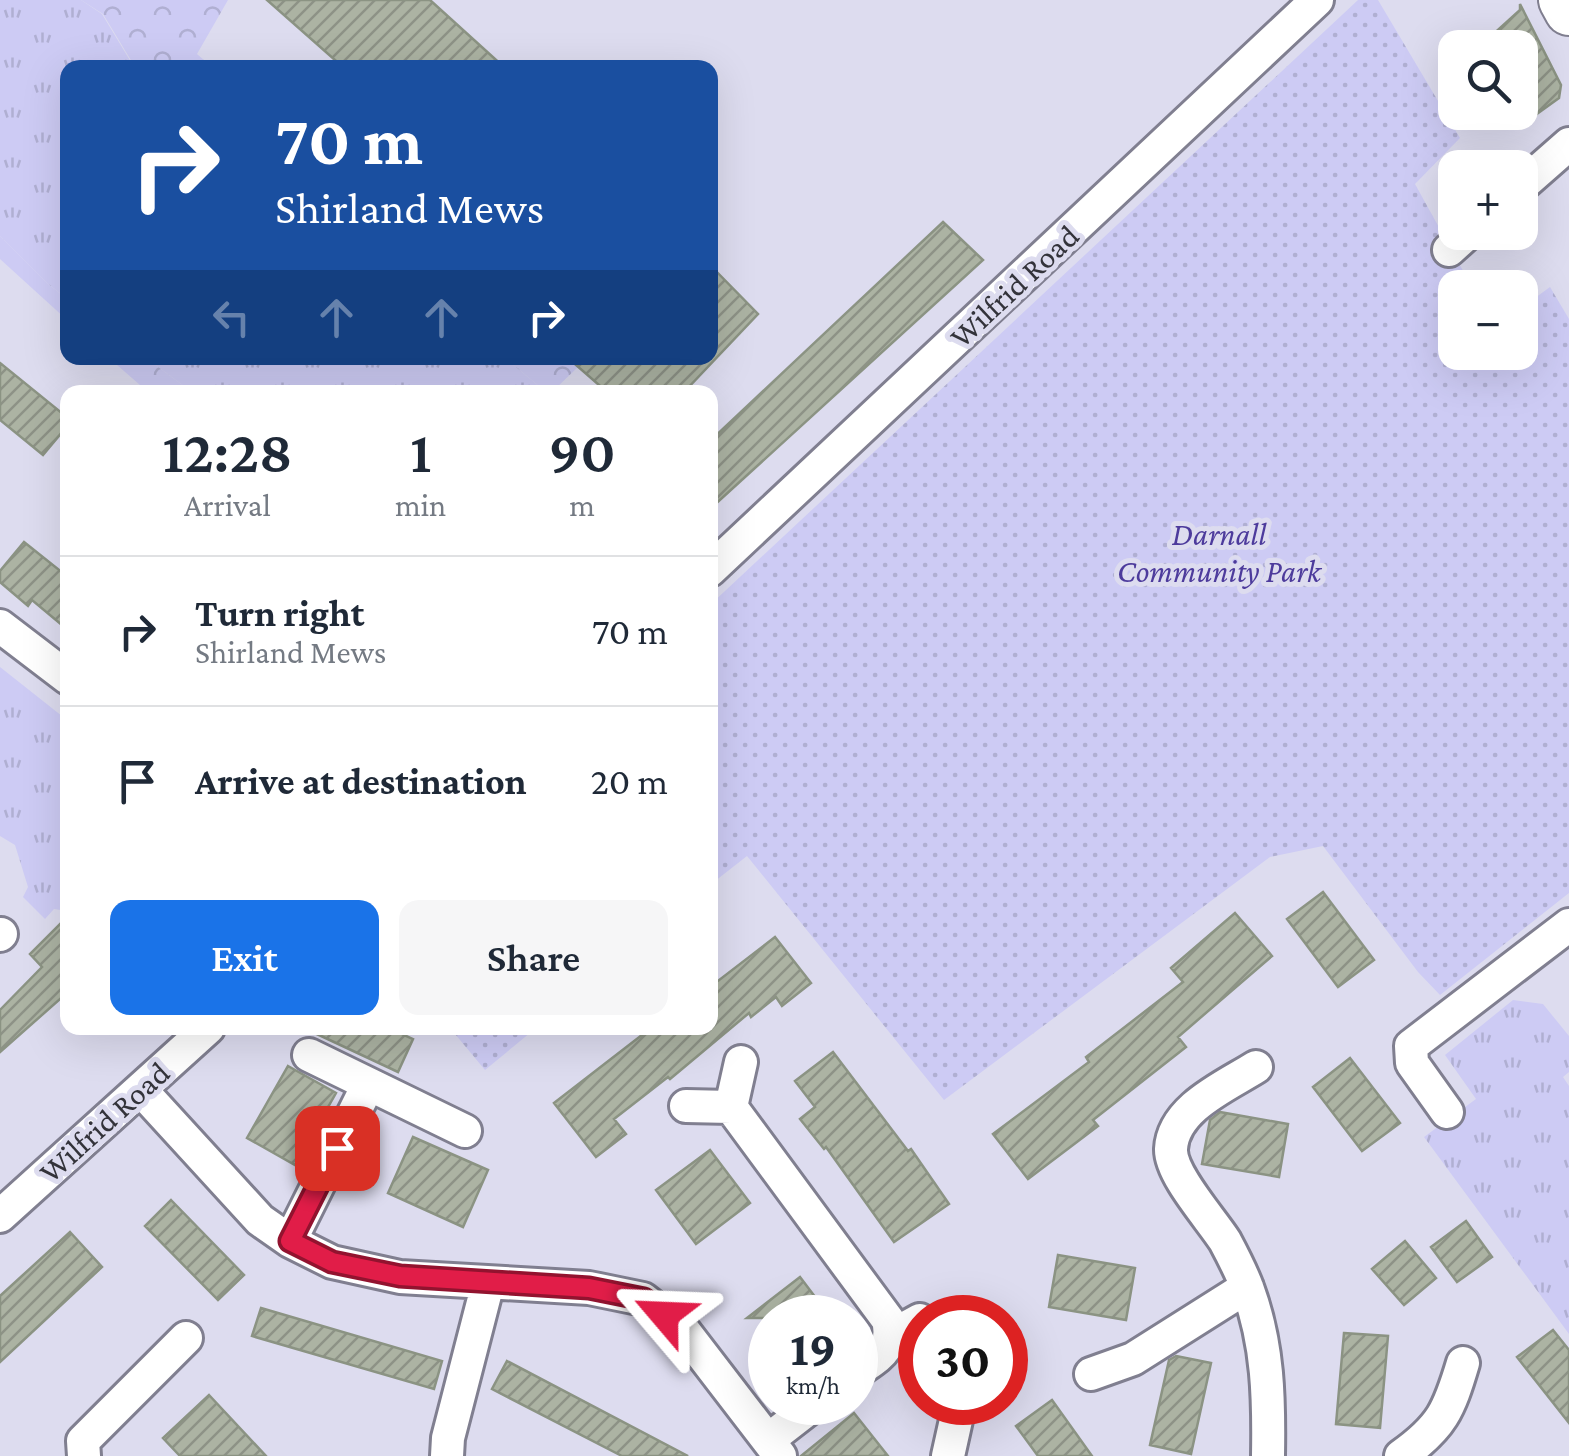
<!DOCTYPE html>
<html lang="en">
<head>
<meta charset="utf-8">
<style>
  :root { --surface:#fff; --page:#f6f6f7; --text:#1f2937; --muted:#747a83; --line:#e0e1e3; --accent:#1a73e8 }
  body { margin:0; font-family:"Crimson Pro",serif; background:var(--page); color:var(--text); height:100vh; display:flex; flex-direction:column; font-size:38px; white-space:nowrap }
  * { box-sizing:border-box; margin:0 }
  p { font-size:32px; color:var(--muted) }
  .icon { flex:none; width:55px; height:55px; fill:none; stroke:currentColor; stroke-width:2; stroke-linecap:round; stroke-linejoin:round }
  .map { position:relative; flex:1; overflow:hidden }
  .side { position:absolute; left:60px; top:385px; width:658px; height:650px; display:flex; flex-direction:column; background:var(--surface); border-radius:20px; box-shadow:0 10px 40px #0002 }
  .side>* { flex:none }
  .top-card { position:absolute; left:60px; top:60px; width:658px; height:305px; border-radius:20px; box-shadow:0 10px 40px #0002; background:#1a4fa0; color:#fff; overflow:hidden }
  .fabs { position:absolute; left:1438px; top:30px; display:grid; gap:20px }
  .fabs a { display:grid; place-items:center; width:100px; height:100px; border-radius:20px; background:var(--surface); box-shadow:0 10px 40px #0002; font-size:50px }
  .speed { position:absolute; left:748px; top:1295px; display:flex; gap:20px; font-size:50px; font-weight:700; text-align:center }
  .speed>* { display:grid; place-content:center; width:130px; height:130px; border-radius:50%; background:var(--surface); box-shadow:0 10px 40px #0002; line-height:1 }
  .speed small { font-size:25px; font-weight:400 }
  .speed .limit { border:15px solid #d22; background:#fff; color:#111 }
  .pin { position:absolute; display:grid; place-items:center; width:85px; height:85px; color:#fff; margin:-42px; border-radius:20px; box-shadow:0 5px 15px #0006 }
  .me { position:absolute; width:110px; margin:-55px; rotate:296deg; stroke-linejoin:round; filter:drop-shadow(0 0 8px #0008) }
  .turn { display:flex; align-items:center; gap:35px; height:210px; padding:0 50px; font-size:45px }
  .turn .icon { width:130px; height:130px; stroke-width:2.5 }
  .turn b { display:block; font-size:70px; line-height:85px }
  .lanes { display:flex; align-items:center; height:95px; padding:0 50px; background:#0003; justify-content:center; gap:50px; direction:ltr }
  .lanes .off { opacity:.35 }
  .eta { display:flex; justify-content:space-evenly; align-items:center; height:170px; text-align:center }
  .eta b { font-size:60px; font-weight:600; line-height:70px }
  .action { display:flex; gap:20px; margin-top:auto; padding:20px 50px }
  .action a { flex:1; height:115px; border-radius:20px; background:var(--accent); color:#fff; font-size:40px; font-weight:600; line-height:115px; text-align:center }
  .action a+a { background:var(--page); color:var(--text) }
  ul { padding:0; list-style:none }
  li { display:flex; align-items:center; gap:30px; height:150px; padding:0 50px; border-top:2px solid var(--line) }
  li div { flex:1 }
  li b { display:block; font-size:38px }
  li em { font-style:normal }
  .map>svg:first-child { display:block }
</style>
</head>
<body>
<div class="map">
<svg width="1569" height="1456" viewBox="0 0 1569 1456">
  <defs>
    <pattern id="grass-tufts" width="24" height="20" patternUnits="userSpaceOnUse" patternTransform="scale(2.5)"><rect width="24" height="20" fill="#cdcbf4"/><path d="M3 7l-1-3M5 7V3M7 7l1-3M15 17l-1-3M17 17v-4M19 17l1-3" fill="none" stroke="#b0afd2"/></pattern>
    <pattern id="forest-crowns" width="20" height="18" patternUnits="userSpaceOnUse" patternTransform="scale(2.5)"><rect width="20" height="18" fill="#cdcbf4"/><path d="M2 6a3 3 0 1 1 6 0M12 15a3 3 0 1 1 6 0" fill="none" stroke="#b0afd2"/></pattern>
    <pattern id="park-dots" width="8" height="8" patternUnits="userSpaceOnUse" patternTransform="scale(2.5)"><rect width="8" height="8" fill="#cdcbf4"/><path d="M2 2h.1M6 6h.1" fill="none" stroke="#b0afd2" stroke-width="1.8" stroke-linecap="round"/></pattern>
    <pattern id="building-hatch" width="6" height="6" patternUnits="userSpaceOnUse" patternTransform="scale(2.5)"><rect width="6" height="6" fill="#acb3a3"/><path d="M-1 1l2-2M0 6l6-6M5 7l2-2" fill="none" stroke="#8d9286"/></pattern>
  </defs>
  <rect width="100%" height="100%" fill="#dddcef"/>
  <!-- grass -->
  <path fill="url(#grass-tufts)" d="M 0,0 L 81,0 L 102,14 L 134,67 L 68,68 L 67,299 L 47,283 L 0,236 Z
    M 146,358 L 505,358 L 546,392 L 192,392 Z
    M 0,667 L 67,720 L 67,911 L 54,909 L 45,919 L 23,897 L 28,887 L 15,845 L 0,836 Z
    M 1513,1000 L 1543,1004 L 1569,1036 L 1569,1072 L 1563,1077 L 1569,1086 L 1569,1334 L 1424,1137 L 1476,1099 L 1445,1055 Z"/>
  <!-- forest -->
  <path fill="url(#forest-crowns)" d="M 81,0 L 228,0 L 197,54 L 212,67 L 135,67 L 103,14 Z
    M 0,236 L 47,283 L 67,299 L 67,320 L 0,259 Z
    M 109,358 L 146,358 L 192,392 L 148,392 Z
    M 505,358 L 568,358 L 578,367 L 552,392 L 546,392 Z"/>
  <!-- park -->
  <path fill="url(#park-dots)" d="M 1358,0 L 1378,0 L 1460,138 L 1415,184 L 1472,287 L 1455,288 L 1455,352 L 1520,352 L 1520,309 L 1550,287 L 1569,319 L 1569,893 L 1440,995 L 1418,972 L 1323,846 L 1270,857 L 944,1100 L 747,856 L 710,885 L 710,605 Z
    M 450,1028 L 536,1028 L 485,1070 Z"/>
  <!-- building -->
  <path fill="url(#building-hatch)" stroke="#8b9383" stroke-width="2.5" d="M 267,0 L 430,0 L 505,68 L 344,68 Z
    M 1520,4 L 1561,85 L 1559,98 L 1520,126 L 1520,48 L 1478,48 L 1520,10 Z
    M 943,222 L 983,260 L 710,509 L 710,441 Z
    M 710,265 L 758,314 L 684,392 L 607,392 L 568,358 L 710,358 Z
    M 0,363 L 68,418 L 68,425 L 43,455 L 0,420 Z
    M 24,542 L 68,577 L 68,630 L 32,600 L 28,606 L 0,582 L 0,571 Z
    M 1323,892 L 1374,960 L 1338,987 L 1287,919 Z
    M 1235,913 L 1272,956 L 1178,1037 L 1186,1047 L 1093,1120 L 1098,1126 L 1028,1179 L 993,1134 L 1089,1062 L 1086,1057 L 1183,982 L 1171,968 Z
    M 68,916 L 68,992 L 0,1052 L 0,1010 L 42,967 L 30,954 Z
    M 775,937 L 811,983 L 782,1006 L 776,997 L 751,1017 L 749,1013 L 670,1079 L 668,1077 L 614,1119 L 626,1134 L 596,1157 L 554,1103 L 651,1028 L 710,1028 L 710,987 Z
    M 304,1028 L 389,1028 L 413,1039 L 398,1072 Z
    M 833,1052 L 908,1151 L 911,1149 L 949,1204 L 894,1242 L 826,1147 L 824,1149 L 800,1119 L 815,1107 L 795,1081 Z
    M 1350,1058 L 1400,1123 L 1362,1151 L 1313,1087 Z
    M 288,1066 L 336,1093 L 295,1165 L 247,1138 Z
    M 1220,1112 L 1288,1124 L 1279,1177 L 1202,1164 L 1210,1120 Z
    M 413,1137 L 488,1170 L 463,1227 L 388,1193 Z
    M 710,1150 L 750,1203 L 696,1244 L 656,1190 Z
    M 171,1200 L 244,1275 L 218,1300 L 145,1226 Z
    M 1466,1221 L 1492,1257 L 1457,1282 L 1431,1247 Z
    M 70,1232 L 102,1267 L 0,1362 L 0,1296 Z
    M 1405,1241 L 1436,1278 L 1404,1305 L 1372,1269 Z
    M 1058,1255 L 1135,1268 L 1126,1320 L 1049,1307 Z
    M 800,1277 L 831,1318 L 747,1318 Z
    M 261,1308 L 442,1361 L 434,1389 L 252,1336 Z
    M 1553,1330 L 1569,1350 L 1569,1423 L 1517,1357 Z
    M 1344,1333 L 1388,1336 L 1380,1428 L 1336,1424 Z
    M 1176,1356 L 1211,1363 L 1191,1454 L 1150,1445 L 1169,1360 Z
    M 507,1361 L 688,1456 L 622,1456 L 492,1389 Z
    M 209,1395 L 266,1456 L 180,1456 L 163,1438 Z
    M 1052,1400 L 1092,1456 L 1038,1456 L 1016,1426 Z
    M 854,1413 L 888,1456 L 801,1456 Z"/>
  <g fill="none" stroke-linecap="round" stroke-linejoin="round">
    <!-- street casing -->
    <g stroke="#807f90" stroke-width="38">
      <path id="street" d="M 1520,187 L 1569,144
        M 1449,250 L 1469,232
        M 710,570 L 1317,0
        M 0,626 L 68,678
        M 0,935 L 1,934
        M 309,1055 L 465,1131
        M 1256,1067 C 1226,1086 1173,1108 1171,1149 C 1170,1174 1211,1219 1225,1241 C 1233,1256 1242,1273 1248,1290 C 1268,1345 1269,1398 1268,1456
        M 141,1090 L 260,1220 L 290,1241 L 332,1262 L 400,1277 L 589,1288 L 643,1299 L 684,1331 L 780,1456
        M 686,1106 L 731,1107 L 741,1062
        M 731,1107 L 888,1320 C 895,1351 877,1356 855,1373
        M 1447,1112 L 1412,1063 L 1411,1046 L 1569,925
        M 0,1216 L 208,1028
        M 290,1241 L 368,1085
        M 891,1336 L 920,1320
        M 1091,1374 L 1133,1359 L 1247,1287
        M 768,1440 L 817,1402
        M 84,1456 L 83,1441 L 186,1338
        M 447,1456 L 448,1438 L 488,1283
        M 948,1456 L 960,1402
        M 1401,1456 C 1442,1427 1449,1410 1463,1363"/>
    </g>
    <!-- secondary casing -->
    <g stroke="#807f90" stroke-width="52">
      <path id="secondary" d="M 1563,0 L 1569,11"/>
    </g>
    <!-- street -->
    <use href="#street" stroke="#fff" stroke-width="32"/>
    <!-- secondary -->
    <use href="#secondary" stroke="#fff" stroke-width="48"/>
  </g>
  <g fill="none" stroke-linecap="round" stroke-linejoin="round">
    <!-- route casing -->
    <g stroke="#92132f" stroke-width="25">
      <path id="route" d="M 337,1148 L 290,1241 L 332,1262 L 400,1276 L 589,1288 L 644,1299 L 664,1315"/>
    </g>
    <!-- route -->
    <use href="#route" stroke="#e11d48" stroke-width="18"/>
  </g>
  <g text-anchor="middle" dominant-baseline="central" stroke-width="10" stroke-linejoin="round" paint-order="stroke">
    <!-- street labels -->
    <g font-size="32" fill="#33333a" stroke="#dddcef">
      <text transform="translate(1014 286) rotate(-43)">Wilfrid Road</text>
      <text transform="translate(104 1122) rotate(-42)">Wilfrid Road</text>
    </g>
    <!-- park labels -->
    <g font-size="32" font-style="italic" fill="#4d3b9c" stroke="#dddcef">
      <text x="1219" y="534">Darnall<tspan x="1219" dy="37">Community Park</tspan></text>
    </g>
  </g>
</svg>
<div class="fabs">
<a><svg class="icon" aria-label="search" viewBox="0 0 24 24"><circle cx="10" cy="10" r="6"/><path d="M15 15l6 6"/></svg></a>
<a>+</a>
<a>−</a>
</div>
<div class="speed"><div>19<small>km/h</small></div><div class="limit">30</div></div>
<div class="pin" style="left:337px;top:1148px;background:#d93025"><svg class="icon" aria-label="arrive" viewBox="0 0 24 24"><path d="M6 21V4h12l-3 4 3 4H6"/></svg></div>
<svg class="me" style="left:664px;top:1315px" viewBox="-20 -20 40 40"><path d="M0-17L14 15 0 8-14 15z" fill="#e11d48" stroke="#fff" stroke-width="4"/></svg>
<div class="top-card">
<div class="turn"><svg class="icon" aria-label="right" viewBox="0 0 24 24"><path d="M7 20v-9h11M14 6l5 5-5 5"/></svg><div><b>70 m</b>Shirland Mews</div></div>
<div class="lanes"><svg class="icon off" aria-label="left" viewBox="0 0 24 24"><path d="M17 20v-9H6M10 6l-5 5 5 5"/></svg><svg class="icon off" aria-label="ahead" viewBox="0 0 24 24"><path d="M12 20V5M6 11l6-6 6 6"/></svg><svg class="icon off" aria-label="ahead" viewBox="0 0 24 24"><path d="M12 20V5M6 11l6-6 6 6"/></svg><svg class="icon" aria-label="right" viewBox="0 0 24 24"><path d="M7 20v-9h11M14 6l5 5-5 5"/></svg></div>
</div>
<section class="side">
<div class="eta">
<div><b>12:28</b><p>Arrival</p></div>
<div><b>1</b><p>min</p></div>
<div><b>90</b><p>m</p></div>
</div>
<ul>
<li><svg class="icon" aria-label="right" viewBox="0 0 24 24"><path d="M7 20v-9h11M14 6l5 5-5 5"/></svg><div><b>Turn right</b><p>Shirland Mews</p></div><em>70 m</em></li>
<li><svg class="icon" aria-label="arrive" viewBox="0 0 24 24"><path d="M6 21V4h12l-3 4 3 4H6"/></svg><div><b>Arrive at destination</b></div><em>20 m</em></li>
</ul>
<div class="action"><a>Exit</a><a>Share</a></div>
</section>
</div>
</body>
</html>
